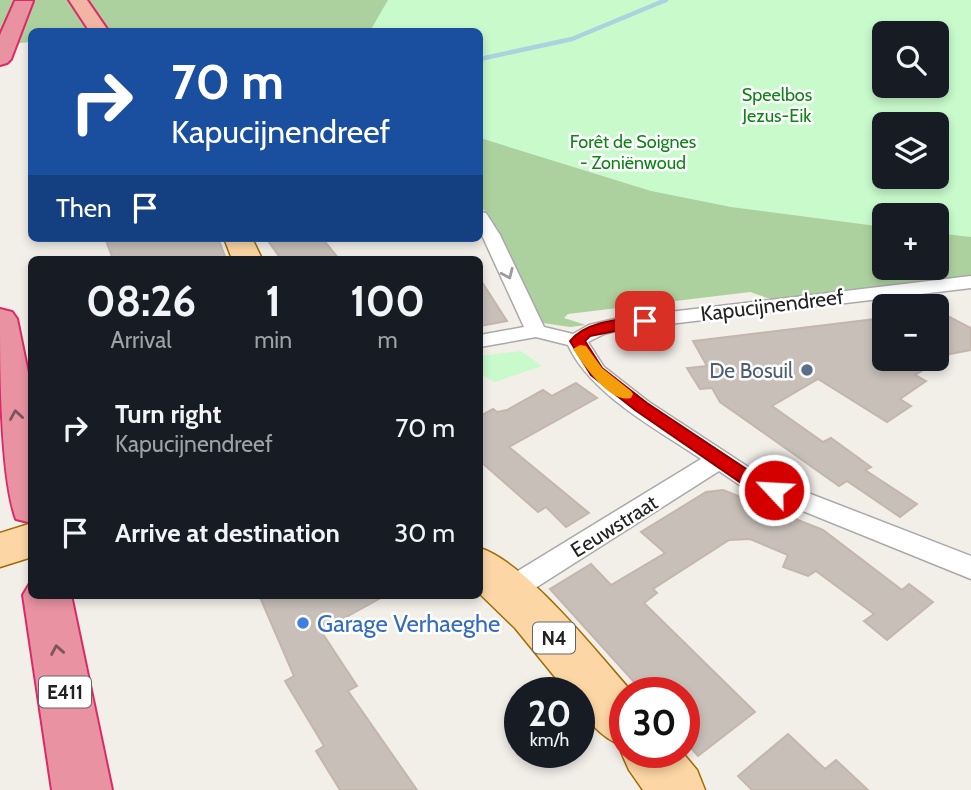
<!DOCTYPE html>
<html lang="en">
<head>
<meta charset="utf-8">
<style>
  :root { --surface:#171b24; --page:#20242c; --text:#f1f3f6; --muted:#9ea1a6 }
  body { margin:0; font-family:Cabin,sans-serif; background:var(--page); color:var(--text); height:100vh; display:flex; flex-direction:column; font-size:26px; white-space:nowrap }
  * { box-sizing:border-box; margin:0 }
  p { font-size:23px; color:var(--muted) }
  .icon { flex:none; width:38px; height:38px; fill:none; stroke:currentColor; stroke-width:2; stroke-linecap:round; stroke-linejoin:round }
  .map { position:relative; flex:1; overflow:hidden }
  .panel { position:absolute; left:28px; top:256px; width:455px; height:343px; display:flex; flex-direction:column; background:var(--surface); border-radius:10px; box-shadow:0 4px 10px #0003 }
  .panel>* { flex:none }
  .guide { position:absolute; left:28px; top:28px; width:455px; height:214px; border-radius:10px; box-shadow:0 4px 10px #0003; background:#1a4fa0; color:#fff; overflow:hidden }
  .fabs { position:absolute; left:872px; top:21px; display:grid; gap:14px }
  .fabs a { display:grid; place-items:center; width:77px; height:77px; border-radius:10px; background:var(--surface); box-shadow:0 4px 10px #0003; font-size:35px }
  .speed { position:absolute; left:504px; top:677px; display:flex; gap:14px; font-size:35px; font-weight:700; text-align:center }
  .speed>* { display:grid; place-content:center; width:91px; height:91px; border-radius:50%; background:var(--surface); box-shadow:0 4px 10px #0003; line-height:1 }
  .speed small { font-size:18px; font-weight:400 }
  .speed .limit { border:10px solid #d22; background:#fff; color:#111 }
  .pin { position:absolute; display:grid; place-items:center; width:60px; height:60px; color:#fff; margin:-30px; border-radius:14px; box-shadow:0 4px 10px #0006 }
  .me { position:absolute; width:77px; margin:-38px; rotate:295deg; stroke-linejoin:round; filter:drop-shadow(0 0 5px #0008) }
  .turn { display:flex; align-items:center; gap:24px; height:147px; padding:0 28px; font-size:32px }
  .turn .icon { width:91px; height:91px; stroke-width:2.5 }
  .turn b { display:block; font-size:49px; line-height:60px }
  .then { display:flex; align-items:center; height:66px; padding:0 28px; background:#0003; gap:14px; font-size:26px }
  .eta { display:flex; justify-content:space-evenly; align-items:center; height:119px; text-align:center }
  .eta b { font-size:42px; font-weight:800; line-height:49px }
  ul { padding:0; list-style:none }
  li { display:flex; align-items:center; gap:21px; height:105px; padding:0 28px }
  li div { flex:1 }
  li b { display:block; font-size:26px }
  li em { font-style:normal }
  .map>svg:first-child { display:block }
</style>
</head>
<body>
<div class="map">
<svg width="971" height="790" viewBox="0 0 971 790">
  <rect width="100%" height="100%" fill="#f2efe9"/>
  <!-- forest -->
  <path fill="#add19e" fill-rule="evenodd" d="M 0,0 L 971,0 L 971,276 L 773,300 L 750,292 L 568,314 L 564,318 L 586,325 L 570,327 L 536,322 L 488,213 L 480,207 L 480,32 L 32,32 L 31,42 L 0,45 ZM 884,33 L 936,33 L 936,86 L 884,86 ZM 884,124 L 936,124 L 936,177 L 884,177 ZM 884,215 L 936,215 L 936,268 L 884,268 Z"/>
  <!-- park -->
  <path fill="#c8facc" fill-rule="evenodd" d="M 388,0 L 971,0 L 971,237 L 936,233 L 936,215 L 884,215 L 884,227 L 731,207 L 651,191 L 480,138 L 480,32 L 370,31 ZM 884,33 L 936,33 L 936,86 L 884,86 ZM 884,124 L 936,124 L 936,177 L 884,177 Z
    M 521,351 L 542,366 L 495,382 L 480,374 L 480,356 Z"/>
  <g fill="none" stroke-linecap="round" stroke-linejoin="round">
    <!-- stream -->
    <path stroke="#aad3df" stroke-width="4.5" d="M 480,59 L 572,39 L 666,0"/>
  </g>
  <!-- building -->
  <path fill="#c7bfb8" stroke="#c4b6ab" stroke-width="2" d="M 105,238 L 218,238 L 226,259 L 113,259 Z
    M 266,238 L 322,238 L 339,259 L 281,259 Z
    M 480,279 L 507,321 L 480,326 Z
    M 936,310 L 971,328 L 971,350 L 950,354 L 915,375 L 926,381 L 900,399 L 911,406 L 887,422 L 818,379 L 772,406 L 823,442 L 831,438 L 871,467 L 865,470 L 917,504 L 900,517 L 847,481 L 839,486 L 720,402 L 712,388 L 700,389 L 687,368 L 707,366 L 693,341 L 884,318 L 884,359 L 936,359 Z
    M 576,383 L 597,398 L 509,447 L 589,513 L 566,527 L 546,507 L 538,512 L 480,461 L 480,416 L 493,409 L 497,412 L 507,410 L 543,390 L 552,396 Z
    M 723,490 L 823,530 L 902,590 L 909,584 L 933,602 L 887,640 L 864,621 L 874,614 L 816,571 L 808,576 L 783,567 L 788,555 L 750,539 L 729,540 L 653,589 L 657,593 L 644,603 L 755,712 L 698,756 L 684,740 L 684,693 L 644,693 L 550,589 L 591,564 L 611,585 L 665,553 L 641,532 L 706,492 Z
    M 259,595 L 386,595 L 321,631 L 357,686 L 348,691 L 417,790 L 340,790 L 316,751 L 324,746 L 285,681 L 294,676 Z
    M 788,734 L 825,769 L 836,760 L 868,790 L 752,790 L 738,776 Z"/>
  <g fill="none" stroke-linecap="round" stroke-linejoin="round">
    <!-- minor casing -->
    <g stroke="#a9a9a9" stroke-width="3">
      <path id="minor" d="M 480,212 L 486,213 L 500,235 L 544,327 L 573,334 L 589,325 L 619,318 L 971,276 L 971,288 L 619,330 L 604,334 L 588,342 L 604,367 L 649,402 L 759,474 L 971,556 L 971,579 L 741,486 L 719,471 L 518,599 L 508,603 L 498,599 L 494,591 L 498,583 L 701,459 C 657,429 590,394 568,345 L 536,337 L 480,347 L 480,335 L 524,327 L 480,231 Z"/>
    </g>
    <!-- primary casing -->
    <g stroke="#a06b00" stroke-width="3">
      <path id="primary" d="M 224,238 L 252,238 L 262,259 L 232,259 Z
        M 32,523 L 32,557 L 0,567 L 0,533 Z
        M 480,548 C 527,563 598,654 633,693 L 625,693 L 625,752 L 682,752 L 697,770 L 705,790 L 643,790 L 629,770 L 621,752 L 623,746 C 602,738 579,717 579,693 L 568,693 L 515,628 L 480,594 Z"/>
    </g>
    <!-- trunk casing -->
    <g stroke="#dc2a67" stroke-width="4">
      <path id="trunk" d="M 69,0 L 87,0 L 109,32 L 90,32 Z"/>
    </g>
    <!-- motorway casing -->
    <g stroke="#dc2a67" stroke-width="4">
      <path id="motorway" d="M 15,1 L 33,1 L 11,59 L 7,63 L 0,65 L 0,35 Z
        M 0,309 L 12,312 L 17,319 L 32,392 L 32,523 L 16,519 C 0,475 0,361 0,309 Z
        M 32,580 L 32,595 L 71,595 L 112,790 L 52,790 L 23,595 Z"/>
    </g>
    <!-- minor -->
    <use href="#minor" fill="#fff" fill-rule="evenodd"/>
    <!-- primary -->
    <use href="#primary" fill="#fcd6a4" fill-rule="evenodd"/>
    <!-- trunk -->
    <use href="#trunk" fill="#f2b4a3" fill-rule="evenodd"/>
    <!-- motorway -->
    <use href="#motorway" fill="#e892a2" fill-rule="evenodd"/>
  </g>
  <!-- one-way arrows -->
  <defs><path id="oneway-chevron" d="M-2-3.5L2.5 0L-2 3.5" fill="none" stroke-width="1.6" stroke-linecap="round" stroke-linejoin="round" transform="scale(1.75)"/></defs>
  <use stroke="#9c9c9c" href="#oneway-chevron" transform="translate(508 274) rotate(66)"/>
  <g stroke="#7b545c">
    <use href="#oneway-chevron" transform="translate(16 415) rotate(-99)"/>
    <use href="#oneway-chevron" transform="translate(57 650) rotate(-100)"/>
  </g>
  <!-- route -->
  <path fill="#d40000" stroke="#8a0000" stroke-width="2" d="M 645,316 L 652,321 L 650,324 L 590,336 L 585,341 L 602,368 L 647,403 L 757,476 L 780,485 L 783,490 L 780,494 L 774,496 L 744,485 L 635,410 L 591,375 L 570,341 C 586,321 621,319 645,316 Z"/>
  <!-- slow -->
  <path fill="#f59e0b" d="M 580,345 L 586,346 L 602,368 L 631,391 L 633,394 L 631,398 C 610,404 583,364 573,349 Z"/>
  <!-- markers -->
  <circle fill="#5c6f8a" stroke="#fff" stroke-width="2.5" cx="807" cy="370" r="7"/>
  <circle fill="#3f7fe0" stroke="#fff" stroke-width="2.5" cx="303" cy="623" r="7"/>
  <g text-anchor="middle" dominant-baseline="central" stroke-width="5" stroke-linejoin="round" paint-order="stroke">
    <!-- far-park labels -->
    <g font-size="18" fill="#0c8416" stroke="#fff">
      <text x="777" y="95">Speelbos<tspan x="777" dy="21">Jezus-Eik</tspan></text>
      <text x="633" y="142">Forêt de Soignes<tspan x="633" dy="21">- Zoniënwoud</tspan></text>
    </g>
    <!-- shield labels -->
    <g fill="#fff" stroke="#646464" stroke-width="2">
      <rect x="533" y="622.5" width="42" height="31" rx="5"/>
      <rect x="39" y="676.5" width="52" height="31" rx="5"/>
    </g>
    <g font-size="19" font-weight="bold" fill="#222">
      <text x="554" y="638">N4</text>
      <text x="65" y="692">E411</text>
    </g>
    <!-- street labels -->
    <g font-size="21" fill="#222" stroke="#fff">
      <text transform="translate(772 305) rotate(-7)">Kapucijnendreef</text>
      <text transform="translate(614 526) rotate(-32)">Eeuwstraat</text>
    </g>
    <!-- service labels -->
    <g font-size="21" fill="#4e5e75" stroke="#fff" text-anchor="end">
      <text x="793" y="370">De Bosuil</text>
    </g>
    <!-- near-shop labels -->
    <g font-size="24" fill="#366cbe" stroke="#fff" text-anchor="start">
      <text x="317" y="623">Garage Verhaeghe</text>
    </g>
  </g>
</svg>
<div class="fabs">
<a><svg class="icon" aria-label="search" viewBox="0 0 24 24"><circle cx="10" cy="10" r="6"/><path d="M15 15l6 6"/></svg></a>
<a><svg class="icon" aria-label="layers" viewBox="0 0 24 24"><path d="M12 4l9 5-9 5-9-5zM3 14l9 5 9-5"/></svg></a>
<a>+</a>
<a>−</a>
</div>
<div class="speed"><div>20<small>km/h</small></div><div class="limit">30</div></div>
<div class="pin" style="left:645px;top:321px;background:#d93025"><svg class="icon" aria-label="arrive" viewBox="0 0 24 24"><path d="M6 21V4h12l-3 4 3 4H6"/></svg></div>
<svg class="me" style="left:774px;top:490px" viewBox="-20 -20 40 40"><circle r="17" fill="#d40000" stroke="#fff" stroke-width="3"/><path d="M0-11L8 9 0 5-8 9z" fill="#fff"/></svg>
<div class="guide">
<div class="turn"><svg class="icon" aria-label="right" viewBox="0 0 24 24"><path d="M7 20v-9h11M14 6l5 5-5 5"/></svg><div><b>70 m</b>Kapucijnendreef</div></div>
<div class="then">Then<svg class="icon" aria-label="arrive" viewBox="0 0 24 24"><path d="M6 21V4h12l-3 4 3 4H6"/></svg></div>
</div>
<section class="panel">
<div class="eta">
<div><b>08:26</b><p>Arrival</p></div>
<div><b>1</b><p>min</p></div>
<div><b>100</b><p>m</p></div>
</div>
<ul>
<li><svg class="icon" aria-label="right" viewBox="0 0 24 24"><path d="M7 20v-9h11M14 6l5 5-5 5"/></svg><div><b>Turn right</b><p>Kapucijnendreef</p></div><em>70 m</em></li>
<li><svg class="icon" aria-label="arrive" viewBox="0 0 24 24"><path d="M6 21V4h12l-3 4 3 4H6"/></svg><div><b>Arrive at destination</b></div><em>30 m</em></li>
</ul>
</section>
</div>
</body>
</html>
